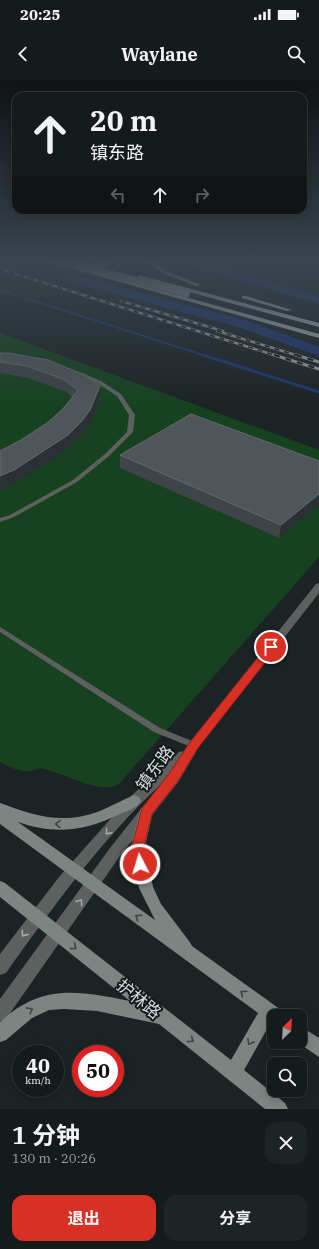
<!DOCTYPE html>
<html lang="zh">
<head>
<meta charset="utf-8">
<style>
  :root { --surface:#151a1b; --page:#1e2324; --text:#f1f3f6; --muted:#9da1a3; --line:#34383a; --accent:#d93025 }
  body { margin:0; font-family:"IBM Plex Serif","Noto Sans SC",serif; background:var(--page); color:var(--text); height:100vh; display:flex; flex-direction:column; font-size:15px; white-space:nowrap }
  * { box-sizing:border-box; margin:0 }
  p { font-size:13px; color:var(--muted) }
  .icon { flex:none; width:22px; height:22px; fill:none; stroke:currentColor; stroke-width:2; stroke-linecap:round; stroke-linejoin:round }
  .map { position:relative; height:1029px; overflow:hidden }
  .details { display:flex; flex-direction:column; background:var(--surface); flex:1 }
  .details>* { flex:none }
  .top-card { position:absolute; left:12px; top:12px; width:295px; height:122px; border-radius:12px; box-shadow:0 2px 10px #0003,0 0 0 1px var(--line); background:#151a1b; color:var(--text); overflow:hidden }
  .needle { width:26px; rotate:24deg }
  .tools { position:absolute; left:267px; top:929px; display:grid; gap:8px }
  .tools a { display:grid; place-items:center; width:40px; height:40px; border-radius:8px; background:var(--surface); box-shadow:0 2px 10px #0003,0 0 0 1px var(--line); font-size:20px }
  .speed { position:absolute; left:12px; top:965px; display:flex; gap:8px; font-size:20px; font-weight:700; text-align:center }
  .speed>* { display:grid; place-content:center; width:52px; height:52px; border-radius:50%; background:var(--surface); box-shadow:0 2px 10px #0003,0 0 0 1px var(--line); line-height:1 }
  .speed small { font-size:10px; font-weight:400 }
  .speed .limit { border:6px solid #d22; background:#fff; color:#111 }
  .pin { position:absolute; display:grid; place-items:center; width:34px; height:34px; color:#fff; margin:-17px; border:2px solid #fff; border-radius:50%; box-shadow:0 1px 4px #0007 }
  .me { position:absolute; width:44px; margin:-22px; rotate:355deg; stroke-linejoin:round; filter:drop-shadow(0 0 3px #0008) }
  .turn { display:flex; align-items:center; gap:14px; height:84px; padding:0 12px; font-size:18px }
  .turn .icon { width:52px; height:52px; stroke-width:2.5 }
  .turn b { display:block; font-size:28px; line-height:34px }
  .lanes { display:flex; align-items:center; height:38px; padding:0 12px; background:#0003; justify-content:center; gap:20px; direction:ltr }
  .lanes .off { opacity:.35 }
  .round { display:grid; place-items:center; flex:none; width:42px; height:42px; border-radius:12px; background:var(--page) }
  .head { display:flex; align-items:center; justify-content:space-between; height:68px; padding:0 12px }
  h1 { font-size:24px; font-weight:700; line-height:30px }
  .primary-button { display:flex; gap:8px; margin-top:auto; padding:8px 12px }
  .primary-button a { flex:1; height:46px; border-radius:12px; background:var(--accent); color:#fff; font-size:16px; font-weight:700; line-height:46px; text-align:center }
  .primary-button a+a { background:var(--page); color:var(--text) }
  .status { display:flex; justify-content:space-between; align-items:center; height:28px; padding:0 20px; background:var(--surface); direction:ltr }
  .status svg { height:11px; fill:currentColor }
  header { display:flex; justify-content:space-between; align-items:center; height:52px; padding:0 12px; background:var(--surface); font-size:18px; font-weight:700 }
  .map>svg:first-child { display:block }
</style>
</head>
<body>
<div class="status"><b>20:25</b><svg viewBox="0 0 49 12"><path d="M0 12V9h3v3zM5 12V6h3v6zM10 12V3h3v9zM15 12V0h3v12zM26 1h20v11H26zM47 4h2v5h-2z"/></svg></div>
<header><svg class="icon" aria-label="back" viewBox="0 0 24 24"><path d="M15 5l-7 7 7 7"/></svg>Waylane<svg class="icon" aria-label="search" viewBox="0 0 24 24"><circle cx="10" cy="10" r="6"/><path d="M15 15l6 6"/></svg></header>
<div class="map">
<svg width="319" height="1029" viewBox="0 0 319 1029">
  <rect width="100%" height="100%" fill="#1c2324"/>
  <!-- green -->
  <path fill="#174220" d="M 0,253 L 319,370 L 319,477 L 118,705 C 98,714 66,694 44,689 C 38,687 35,691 29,691 C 20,692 8,687 0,682 Z"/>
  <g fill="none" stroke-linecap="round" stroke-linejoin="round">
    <!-- stream-far1 -->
    <path stroke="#1e3770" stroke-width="2" d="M 0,210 L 206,276"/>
    <!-- stream -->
    <path stroke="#1e3770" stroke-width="3" d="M 203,275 L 319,312"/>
    <!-- river -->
    <path fill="#1e3770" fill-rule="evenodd" d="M 184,182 L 203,182 L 319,216 L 319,224 L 186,184 Z
      M 69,190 L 78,196 L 248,241 L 319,267 L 319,276 L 238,247 L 70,202 L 63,194 Z"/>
    <!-- service -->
    <path fill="#5d605f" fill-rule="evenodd" d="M 78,293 L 82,293 L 101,301 L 121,314 L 135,335 L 133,352 L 109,376 L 77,402 L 14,437 L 0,442 L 0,438 L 10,435 L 73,400 L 105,374 L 127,352 L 129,335 L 117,316 L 97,303 L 78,295 Z
      M 0,547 L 160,648 L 197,663 L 198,665 L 197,667 L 194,668 L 191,667 L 154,652 L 0,552 Z"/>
    <!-- minor -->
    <path fill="#5d605f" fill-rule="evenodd" d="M 319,503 L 319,513 L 198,668 L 194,670 L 190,668 L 188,665 L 190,662 L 316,504 Z"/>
    <!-- tertiary -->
    <path fill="#5d605f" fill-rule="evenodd" d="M 194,660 L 198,662 L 200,665 L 179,701 L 120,776 L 6,939 L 0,941 L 0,919 L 110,768 L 161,704 C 101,760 53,827 6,893 L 0,895 L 0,874 L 59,797 L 129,718 L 179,672 L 184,671 L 190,662 Z"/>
    <!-- secondary -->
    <path fill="#7e8482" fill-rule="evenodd" d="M 134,715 L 139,717 L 141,721 C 137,728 127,731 120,734 C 85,751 55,755 18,742 L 155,840 L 139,808 L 131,766 L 141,728 L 146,726 L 151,728 L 153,732 L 145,766 L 153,807 L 161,824 L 189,861 L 192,866 L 281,930 L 283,936 L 274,936 L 274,944 L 271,942 L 244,990 L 285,1023 L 288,1029 L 265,1029 L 159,944 L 97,931 L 64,929 L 49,930 L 32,938 L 6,960 L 0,962 L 0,942 C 42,903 79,911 130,921 L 0,817 L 0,801 L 5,803 L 231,980 L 258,933 L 0,744 L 0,723 C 36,736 62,745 100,731 C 112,726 122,720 134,715 Z
      M 300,946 L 319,958 L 319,977 L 297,962 L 300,962 Z"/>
    <!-- trunk -->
    <path fill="#a4acaa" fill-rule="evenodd" d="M 49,182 L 58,182 L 319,254 L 319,258 Z
      M 107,182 L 116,182 C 108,187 89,192 80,187 Z
      M 148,182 L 155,182 L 166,191 L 201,205 L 196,206 L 162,193 Z
      M 139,195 L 319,243 L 319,247 L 137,198 Z
      M 242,216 L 246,216 L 292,230 L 287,231 L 242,218 Z"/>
    <!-- rail-far1 casing -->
    <g stroke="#9a9fa0" stroke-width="2.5">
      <path id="rail-far1" d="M 0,189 L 277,276
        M 121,221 L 223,251
        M 217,251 L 299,276"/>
    </g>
    <!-- rail casing -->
    <g stroke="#9a9fa0" stroke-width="3">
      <path id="rail" d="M 274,275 L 319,289
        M 296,275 L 319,282"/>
    </g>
    <!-- rail-far1 -->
    <use href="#rail-far1" stroke="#131a1a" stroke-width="1.5" stroke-dasharray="5" stroke-linecap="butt"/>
    <!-- rail -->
    <use href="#rail" stroke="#131a1a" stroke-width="2" stroke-dasharray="6" stroke-linecap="butt"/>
    <!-- trunk-bridge -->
    <path stroke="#a4acaa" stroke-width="6" d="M 69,182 L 187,214"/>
  </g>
  <!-- wall -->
  <path fill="#3e4448" d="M 0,273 L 48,280 L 100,318 L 91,342 L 83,354 L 69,368 L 16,403 L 21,360 L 47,343 L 62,330 L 73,317 L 64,311 L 28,298 L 0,293 Z
    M 120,375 L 319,381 L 319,425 L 279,458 L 120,388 Z"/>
  <!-- shaded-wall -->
  <path fill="#2a3033" d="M 100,306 L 100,318 L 91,342 L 83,354 L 69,368 L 16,403 L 0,410 L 0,396 Z
    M 319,414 L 319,425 L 279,458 L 281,445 Z"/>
  <!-- building -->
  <path fill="#4f5558" stroke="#646a6c" d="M 0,273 L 9,273 L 48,280 L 85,295 L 100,306 L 90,330 L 82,341 L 68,355 L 14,390 L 0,396 L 0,371 L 21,360 L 47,343 L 62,330 L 78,310 L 63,299 L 27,286 L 0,282 Z
    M 191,334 L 319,381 L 319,414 L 281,445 L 120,375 Z"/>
  <!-- one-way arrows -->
  <defs><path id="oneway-chevron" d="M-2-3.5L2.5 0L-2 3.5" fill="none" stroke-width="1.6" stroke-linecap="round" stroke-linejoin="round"/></defs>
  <g stroke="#3e4444">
    <use href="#oneway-chevron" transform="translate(58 744) rotate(-178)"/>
    <use href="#oneway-chevron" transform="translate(138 837) rotate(-144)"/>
    <use href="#oneway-chevron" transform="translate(74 867) rotate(39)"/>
    <use href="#oneway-chevron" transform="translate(243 913) rotate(-144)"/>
    <use href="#oneway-chevron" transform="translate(30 930) rotate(-31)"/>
    <use href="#oneway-chevron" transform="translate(191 960) rotate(38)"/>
    <use href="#oneway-chevron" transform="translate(250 962) rotate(119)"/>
  </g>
  <g stroke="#a6aaa9">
    <use href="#oneway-chevron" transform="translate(108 752) rotate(131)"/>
    <use href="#oneway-chevron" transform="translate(80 822) rotate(-54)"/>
    <use href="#oneway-chevron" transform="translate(24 854) rotate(125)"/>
  </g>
  <!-- sky -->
  <linearGradient id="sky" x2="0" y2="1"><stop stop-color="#0f1314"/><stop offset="0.56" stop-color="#3a4550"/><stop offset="1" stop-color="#3a4550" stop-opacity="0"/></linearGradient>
  <rect width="319" height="326" fill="url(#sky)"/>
  <!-- route -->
  <path fill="#d93025" stroke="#8d1f18" d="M 271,564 L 275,565 L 276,567 L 275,570 L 198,668 L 178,701 L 152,734 L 144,766 L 147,784 L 145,788 L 140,789 L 136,788 L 132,766 L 142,728 L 169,694 L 190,662 L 268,565 Z"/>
  <g text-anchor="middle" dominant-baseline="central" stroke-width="4" stroke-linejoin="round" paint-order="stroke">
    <!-- near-street labels -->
    <g font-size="17" fill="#d6dbdb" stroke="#131a1a">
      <text transform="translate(155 688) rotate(-54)">镇东路</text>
      <text transform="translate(139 919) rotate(39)">护林路</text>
    </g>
  </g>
</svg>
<div class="tools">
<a><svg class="needle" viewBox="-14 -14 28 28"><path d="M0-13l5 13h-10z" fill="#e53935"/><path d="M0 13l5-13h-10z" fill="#9da1a3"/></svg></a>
<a><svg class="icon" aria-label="search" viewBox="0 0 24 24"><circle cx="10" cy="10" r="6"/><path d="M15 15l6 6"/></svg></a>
</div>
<div class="speed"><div>40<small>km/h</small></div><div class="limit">50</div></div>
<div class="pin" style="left:271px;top:567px;background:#d93025"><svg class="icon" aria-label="arrive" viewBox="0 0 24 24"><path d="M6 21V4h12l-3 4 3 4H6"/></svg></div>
<svg class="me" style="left:140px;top:784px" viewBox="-20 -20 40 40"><circle r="17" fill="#d93025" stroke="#fff" stroke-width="3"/><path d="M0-11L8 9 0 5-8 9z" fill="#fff"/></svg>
<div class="top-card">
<div class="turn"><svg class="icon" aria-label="ahead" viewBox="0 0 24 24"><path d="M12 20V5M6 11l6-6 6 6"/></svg><div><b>20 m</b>镇东路</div></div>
<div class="lanes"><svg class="icon off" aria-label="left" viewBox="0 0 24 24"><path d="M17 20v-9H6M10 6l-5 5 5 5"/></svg><svg class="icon" aria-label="ahead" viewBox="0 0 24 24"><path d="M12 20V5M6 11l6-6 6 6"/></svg><svg class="icon off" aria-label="right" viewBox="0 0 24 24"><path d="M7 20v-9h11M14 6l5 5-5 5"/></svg></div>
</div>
</div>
<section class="details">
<div class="head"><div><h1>1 分钟</h1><p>130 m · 20:26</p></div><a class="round"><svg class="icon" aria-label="close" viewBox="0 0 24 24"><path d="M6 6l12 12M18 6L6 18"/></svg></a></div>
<div class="primary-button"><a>退出</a><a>分享</a></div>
</section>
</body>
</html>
